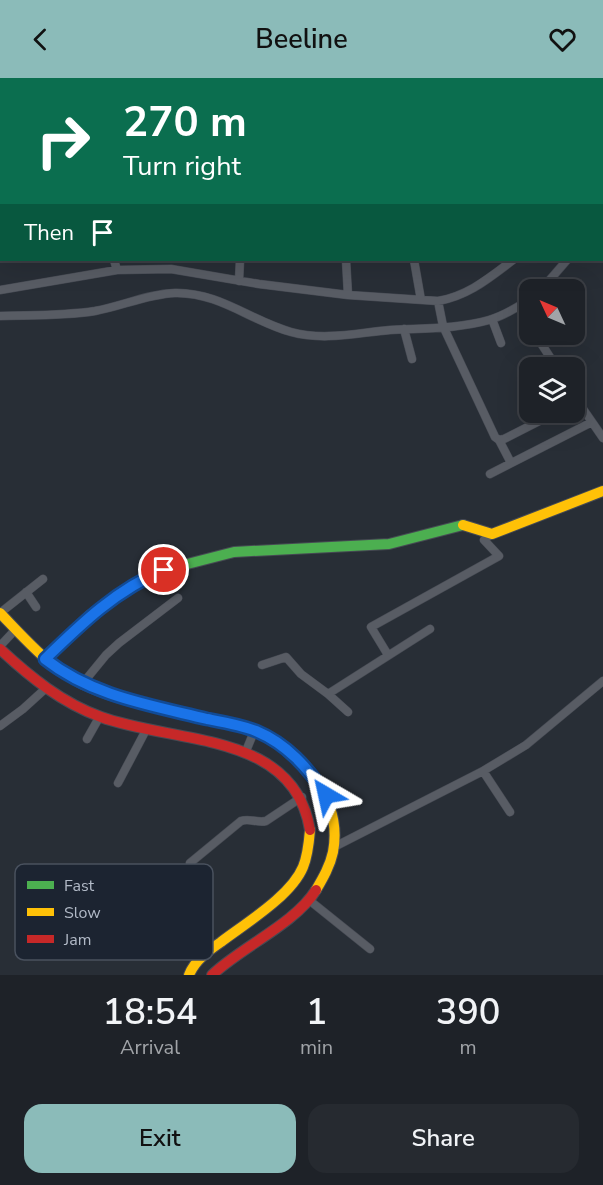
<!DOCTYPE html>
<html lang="en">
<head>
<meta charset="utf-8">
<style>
  :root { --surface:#1e2228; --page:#262a30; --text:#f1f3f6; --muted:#a1a4a8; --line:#3c3f45; --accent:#8bbbb9 }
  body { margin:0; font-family:"Nunito Sans",sans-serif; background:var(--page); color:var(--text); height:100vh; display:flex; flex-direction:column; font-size:22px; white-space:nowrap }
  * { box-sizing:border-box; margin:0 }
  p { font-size:20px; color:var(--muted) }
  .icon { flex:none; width:33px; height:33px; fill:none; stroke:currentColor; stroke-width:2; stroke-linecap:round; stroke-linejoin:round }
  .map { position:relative; height:897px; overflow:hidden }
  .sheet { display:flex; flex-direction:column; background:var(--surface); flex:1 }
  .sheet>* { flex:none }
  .guide { position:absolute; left:0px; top:0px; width:603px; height:183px; box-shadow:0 6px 24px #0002,0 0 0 2px var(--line); background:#0b6e4f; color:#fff; overflow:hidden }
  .needle { width:39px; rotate:314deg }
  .buttons { position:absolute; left:519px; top:201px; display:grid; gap:12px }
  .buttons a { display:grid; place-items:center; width:66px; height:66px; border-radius:12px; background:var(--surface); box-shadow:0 6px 24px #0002,0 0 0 2px var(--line); font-size:30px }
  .pin { position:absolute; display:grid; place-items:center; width:51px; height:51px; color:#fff; margin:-26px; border:3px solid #fff; border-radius:50%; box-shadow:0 2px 6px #0007 }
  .me { position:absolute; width:66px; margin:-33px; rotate:324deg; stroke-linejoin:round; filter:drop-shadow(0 0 4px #0008) }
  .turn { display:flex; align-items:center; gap:21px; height:126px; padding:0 24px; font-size:27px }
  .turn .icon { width:78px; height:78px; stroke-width:2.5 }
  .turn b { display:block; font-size:42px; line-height:51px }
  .then { display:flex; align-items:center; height:57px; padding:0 24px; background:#0003; gap:12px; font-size:22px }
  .eta { display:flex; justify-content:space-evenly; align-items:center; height:102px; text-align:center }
  .eta b { font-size:36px; font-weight:600; line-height:42px }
  .action { display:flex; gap:12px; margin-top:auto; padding:12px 24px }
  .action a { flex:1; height:69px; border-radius:18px; background:var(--accent); color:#111; font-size:24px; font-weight:600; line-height:69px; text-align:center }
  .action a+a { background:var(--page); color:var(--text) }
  header { display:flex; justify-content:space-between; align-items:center; height:78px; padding:0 24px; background:var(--accent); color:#111; font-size:27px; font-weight:600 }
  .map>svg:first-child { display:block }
</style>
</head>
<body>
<header><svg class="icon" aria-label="back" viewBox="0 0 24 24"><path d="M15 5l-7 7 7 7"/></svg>Beeline<svg class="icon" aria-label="heart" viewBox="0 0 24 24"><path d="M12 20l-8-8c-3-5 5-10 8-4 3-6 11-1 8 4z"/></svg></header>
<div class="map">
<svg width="603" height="897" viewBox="0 0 603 897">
  <rect width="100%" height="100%" fill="#282e36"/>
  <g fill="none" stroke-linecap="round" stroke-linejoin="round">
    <!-- street casing -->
    <g stroke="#464a53" stroke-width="9">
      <path id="street" d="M 578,2 L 582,0
        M 602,127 L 603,124
        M 114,182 L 117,192
        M 346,182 L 348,217
        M 414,182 L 421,222
        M 239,203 L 240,182
        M 0,212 L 117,192 L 171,191 L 259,206 L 348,217 L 438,223 C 468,218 489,200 513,182
        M 541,212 L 567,182
        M 438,223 L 443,248 L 495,359 L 499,362 L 504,361 L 557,334
        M 520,228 L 530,248
        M 0,238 C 32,237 63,238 95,233 C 122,228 148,216 175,215 C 219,214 251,243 291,254 C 324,263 356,255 390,252 C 422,250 458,251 489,242 C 503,238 518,229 530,221
        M 492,241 L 501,265
        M 404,251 L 412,281
        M 535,256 L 557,290
        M 574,318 L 603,360
        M 499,362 L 511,385
        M 490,396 L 592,344
        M 26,514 L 36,529
        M 0,535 L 43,501
        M 0,568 L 16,551
        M 388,577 L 371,549 L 499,478 L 484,462 L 492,456
        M 262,587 L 286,579 L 301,596 L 328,616
        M 83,605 L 106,577 L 119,565 L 178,520
        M 348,634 L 328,616 L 430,551
        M 0,648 L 23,631 L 45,611
        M 87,661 L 100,638
        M 246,673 L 253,656
        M 483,693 L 510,734
        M 118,705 L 146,652
        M 338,767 L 483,693 L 526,667 L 603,603
        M 190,785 L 241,743 C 249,740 257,745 266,743 L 302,719
        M 309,822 L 370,871"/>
    </g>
    <!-- fast casing -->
    <g stroke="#464a53" stroke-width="12">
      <path id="fast" d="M 45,581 L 89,538 L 145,499 L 164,492 L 234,474 L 389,466 L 463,447"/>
    </g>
    <!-- slow casing -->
    <g stroke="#464a53" stroke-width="12">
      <path id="slow" d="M 463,447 L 492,456 L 603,413
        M 0,535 C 25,561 50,590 83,606 C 122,624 165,631 207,641 C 223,644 240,646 255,652 C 302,672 343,722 333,774 C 330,788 323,800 316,812
        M 189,897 C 195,882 208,873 221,864 C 246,845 291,818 303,789 C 308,777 309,764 310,752"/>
    </g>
    <!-- jam casing -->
    <g stroke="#464a53" stroke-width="12">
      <path id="jam" d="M 0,571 C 30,599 62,625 101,639 C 175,666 294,653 310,752
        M 212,897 C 241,869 295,846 316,812"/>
    </g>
    <!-- street -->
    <use href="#street" stroke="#585c64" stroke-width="8"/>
    <!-- fast -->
    <use href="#fast" stroke="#4caf50" stroke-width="10"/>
    <!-- slow -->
    <use href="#slow" stroke="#ffc107" stroke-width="10"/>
    <!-- jam -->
    <use href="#jam" stroke="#c62828" stroke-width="10"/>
  </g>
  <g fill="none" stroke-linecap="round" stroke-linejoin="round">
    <!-- route casing -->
    <g stroke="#114b97" stroke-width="15">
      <path id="route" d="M 164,492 C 117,511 81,546 45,581 C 92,618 150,627 207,641 C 223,644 241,647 256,653 C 287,666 308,690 326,717"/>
    </g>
    <!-- route -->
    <use href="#route" stroke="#1a73e8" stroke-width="10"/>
  </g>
  <!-- legend -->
  <rect x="15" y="786" width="198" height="96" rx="9" fill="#1c2431" stroke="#49515e" stroke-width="1.5"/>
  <rect x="27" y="803" width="27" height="8" fill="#4caf50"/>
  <rect x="27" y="830" width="27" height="8" fill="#ffc107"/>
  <rect x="27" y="857" width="27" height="8" fill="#c62828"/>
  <g font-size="16" fill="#b2bac7">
    <text x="64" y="813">Fast</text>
    <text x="64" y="840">Slow</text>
    <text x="64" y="867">Jam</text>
  </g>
</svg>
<div class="buttons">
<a><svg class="needle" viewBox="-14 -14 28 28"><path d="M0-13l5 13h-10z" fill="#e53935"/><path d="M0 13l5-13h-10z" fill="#a1a4a8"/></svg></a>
<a><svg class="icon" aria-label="layers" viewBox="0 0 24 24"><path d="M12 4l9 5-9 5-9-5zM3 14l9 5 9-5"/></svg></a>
</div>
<div class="pin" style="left:164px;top:492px;background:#d93025"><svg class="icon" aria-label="arrive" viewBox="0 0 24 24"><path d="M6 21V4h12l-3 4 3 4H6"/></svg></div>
<svg class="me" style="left:326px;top:717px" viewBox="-20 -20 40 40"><path d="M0-17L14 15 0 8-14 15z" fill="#1a73e8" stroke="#fff" stroke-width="4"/></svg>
<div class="guide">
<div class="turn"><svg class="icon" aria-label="right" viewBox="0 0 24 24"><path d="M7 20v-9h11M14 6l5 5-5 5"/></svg><div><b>270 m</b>Turn right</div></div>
<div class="then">Then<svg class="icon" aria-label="arrive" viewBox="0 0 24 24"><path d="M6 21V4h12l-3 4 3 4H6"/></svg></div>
</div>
</div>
<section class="sheet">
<div class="eta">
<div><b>18:54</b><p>Arrival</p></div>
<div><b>1</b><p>min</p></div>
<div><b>390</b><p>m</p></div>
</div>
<div class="action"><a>Exit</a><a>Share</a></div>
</section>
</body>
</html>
